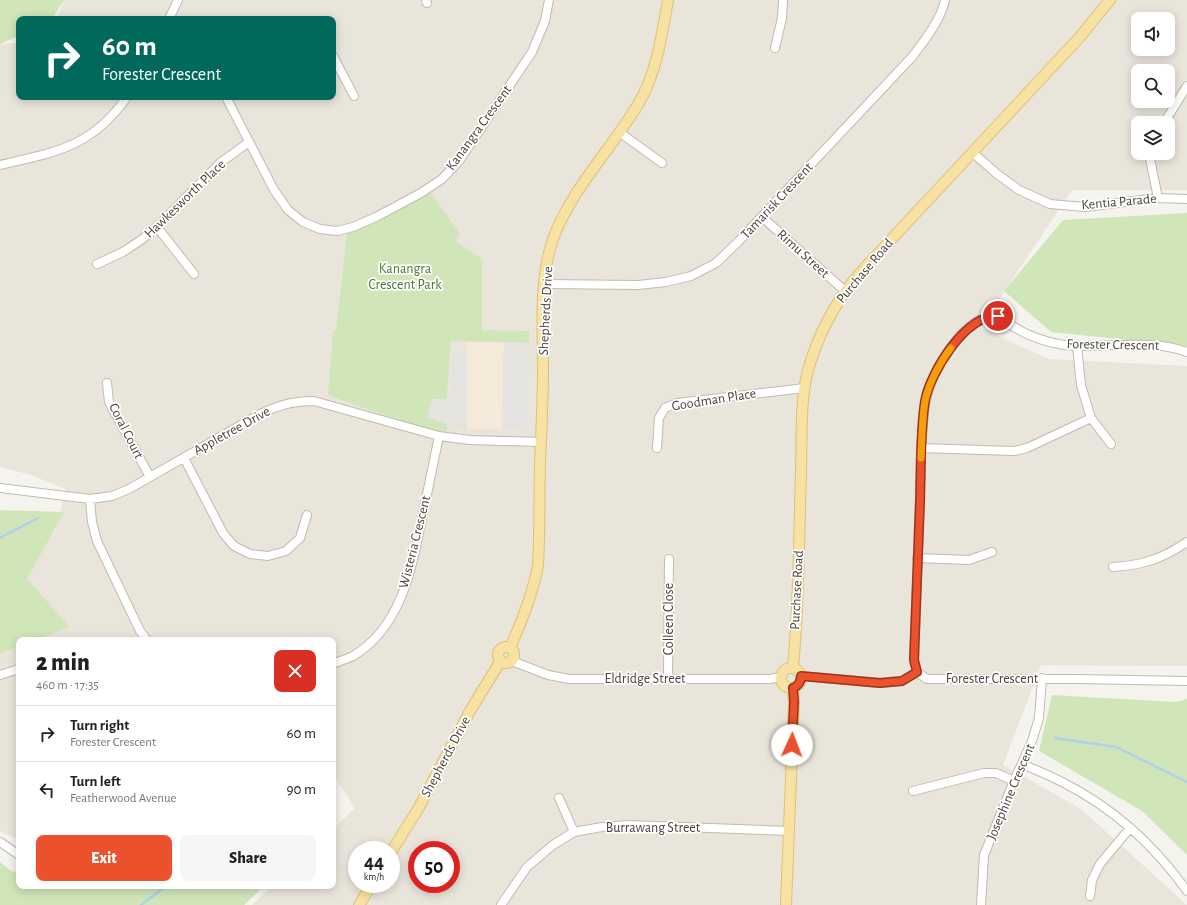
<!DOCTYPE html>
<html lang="en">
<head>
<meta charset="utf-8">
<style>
  :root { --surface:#fff; --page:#f6f6f6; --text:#202124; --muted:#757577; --line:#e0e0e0; --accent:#eb512d }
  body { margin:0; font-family:"Alegreya Sans",sans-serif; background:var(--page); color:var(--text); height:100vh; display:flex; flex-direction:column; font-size:15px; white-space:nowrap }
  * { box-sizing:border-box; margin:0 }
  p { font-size:13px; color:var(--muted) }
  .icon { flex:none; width:22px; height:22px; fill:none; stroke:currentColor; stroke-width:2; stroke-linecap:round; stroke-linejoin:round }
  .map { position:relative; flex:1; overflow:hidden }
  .side { position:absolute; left:16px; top:637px; width:320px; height:252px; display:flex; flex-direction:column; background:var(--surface); border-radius:8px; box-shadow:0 2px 10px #0003 }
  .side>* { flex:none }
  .guide { position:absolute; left:16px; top:16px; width:320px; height:84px; border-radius:8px; box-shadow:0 2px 10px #0003; background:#00695c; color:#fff; overflow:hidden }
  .fabs { position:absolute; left:1131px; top:12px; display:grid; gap:8px }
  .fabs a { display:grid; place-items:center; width:44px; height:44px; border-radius:8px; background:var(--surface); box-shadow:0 2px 10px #0003; font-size:20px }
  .speed { position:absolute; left:348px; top:841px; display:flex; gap:8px; font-size:20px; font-weight:700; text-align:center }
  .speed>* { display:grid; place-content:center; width:52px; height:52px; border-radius:50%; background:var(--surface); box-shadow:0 2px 10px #0003; line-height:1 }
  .speed small { font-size:10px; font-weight:400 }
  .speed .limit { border:6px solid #d22; background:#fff; color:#111 }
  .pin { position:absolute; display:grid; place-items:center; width:34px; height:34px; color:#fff; margin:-17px; border:2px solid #fff; border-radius:50%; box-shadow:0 1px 4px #0007 }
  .me { position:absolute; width:44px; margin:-22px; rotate:2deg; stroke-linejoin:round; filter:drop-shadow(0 0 3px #0008) }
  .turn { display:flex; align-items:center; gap:14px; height:84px; padding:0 20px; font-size:18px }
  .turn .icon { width:52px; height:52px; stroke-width:2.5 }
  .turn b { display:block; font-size:28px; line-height:34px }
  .round { display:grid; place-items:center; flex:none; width:42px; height:42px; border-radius:8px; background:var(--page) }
  .summary { display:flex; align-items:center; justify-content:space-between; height:68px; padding:0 20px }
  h1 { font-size:24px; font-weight:800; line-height:30px }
  .primary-button { display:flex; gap:8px; margin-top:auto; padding:8px 20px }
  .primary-button a { flex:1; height:46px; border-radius:8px; background:var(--accent); color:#fff; font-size:16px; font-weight:800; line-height:46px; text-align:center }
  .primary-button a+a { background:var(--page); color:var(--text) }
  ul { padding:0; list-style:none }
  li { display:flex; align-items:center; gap:12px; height:56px; padding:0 20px; border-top:1px solid var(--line) }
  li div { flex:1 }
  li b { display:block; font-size:15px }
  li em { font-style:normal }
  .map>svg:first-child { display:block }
</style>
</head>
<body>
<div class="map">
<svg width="1187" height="905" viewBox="0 0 1187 905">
  <rect width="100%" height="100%" fill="#f5f3ed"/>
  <!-- residential -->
  <path fill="#e9e5db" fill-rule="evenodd" d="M 64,0 L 1187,0 L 1187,190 L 1072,190 L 980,328 L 1049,359 L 1187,366 L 1187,666 L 1041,665 L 1003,765 L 1081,809 L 1187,905 L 252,905 L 272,886 L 333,886 L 333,829 L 355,808 L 333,774 L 333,640 L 19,640 L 19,840 L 0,831 L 0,632 L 20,560 L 55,531 L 66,489 L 31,475 L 0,467 L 0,44 L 19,43 L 19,97 L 333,97 L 333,19 L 56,19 ZM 1138,19 L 1168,19 L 1168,49 L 1138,49 ZM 1138,71 L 1168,71 L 1168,101 L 1138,101 ZM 1138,123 L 1168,123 L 1168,153 L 1138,153 ZM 357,850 L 391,850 L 391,884 L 357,884 ZM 417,850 L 451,850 L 451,884 L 417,884 Z"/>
  <!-- commercial -->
  <path fill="#f5eada" d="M 467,341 L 529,343 L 528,423 L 522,429 L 467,429 Z"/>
  <!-- green -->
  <path fill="#d0e6b9" d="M 0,0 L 64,0 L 52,19 L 19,19 L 19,36 L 0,44 Z
    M 431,193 L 460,233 L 456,241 L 482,259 L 482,330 L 529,331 L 529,343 L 451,341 L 447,396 L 447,431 C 432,432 412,424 399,419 C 375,412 351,404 328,395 L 333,331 L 336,330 L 347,234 L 367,226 Z
    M 1187,213 L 1187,346 L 1051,332 L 1004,291 L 1063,220 Z
    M 0,510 L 64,512 L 27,579 L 70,627 L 35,640 L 19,640 L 19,646 L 0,653 Z
    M 1052,695 L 1176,702 L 1187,699 L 1187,855 L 1142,811 L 1039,751 Z
    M 0,862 L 11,871 L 19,872 L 19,886 L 264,886 L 244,905 L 0,905 Z"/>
  <!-- parking -->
  <path fill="#e4e3e0" d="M 504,342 L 529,343 L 528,423 L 522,429 L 502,429 L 503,354 L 504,354 Z
    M 451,352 L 467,352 L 467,429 L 427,418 L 432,399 L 450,399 Z"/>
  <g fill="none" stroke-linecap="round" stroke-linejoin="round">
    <!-- stream -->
    <path stroke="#aed1ec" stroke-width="2.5" d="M 0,538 L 38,518
      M 1055,738 L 1116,747 L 1187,782
      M 141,905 L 162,889"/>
    <!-- minor casing -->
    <g stroke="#c0bbaf" stroke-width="10">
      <path id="minor" d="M 426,0 L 427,3
        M 169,19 L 178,0
        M 775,48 L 782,18 L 783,0
        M 333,56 L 354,96
        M 226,97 L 274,190 L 288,210 L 303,222 L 320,229 L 337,231 L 353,227 L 376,217 L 421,193 L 442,179 L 459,161 L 532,52 L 545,21 L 549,0
        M 1164,123 L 1187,86
        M 619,132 L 662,163
        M 972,152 L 997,174 L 1019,190 L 1050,204 L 1085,207 L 1158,198 L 1187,199
        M 1151,153 L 1150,159 L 1158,198
        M 0,165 C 56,152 92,147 127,97
        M 762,217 L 845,291
        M 157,227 L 194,274
        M 97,264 L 123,252 L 141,240 L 157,227 L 220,163 L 249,142
        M 544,284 L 638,285 L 666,282 L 691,276 L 716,263 L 738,242 L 912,57 C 924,41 941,20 945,0
        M 1077,346 L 1081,385 L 1091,418 L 1111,444
        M 1187,352 C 1150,338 1103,349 1064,345 C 1045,342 1027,336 1011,325 C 1004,320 998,314 989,316 C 959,324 932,372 926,400 C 924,408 924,416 923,424 C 921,447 921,470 920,494 C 918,549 916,605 914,660 L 917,672 L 927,679 L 1076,679 L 1187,681
        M 107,383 L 109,402 L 150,477
        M 657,448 L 659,418 L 665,408 L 677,403 L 805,388
        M 921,448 L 1014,451 L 1027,448 L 1091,418
        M 184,458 L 223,533 L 234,546 L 250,554 L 268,556 L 286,551 L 300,538 L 307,515
        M 0,488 L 90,499 L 112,496 L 129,489 L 260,414 C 279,405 293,401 314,401 L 439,436 L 470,440 L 541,442
        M 90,499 L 92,522 L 97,541 L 140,631 L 147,640
        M 917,558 L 969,560 L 992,552
        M 1113,567 C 1143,565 1162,559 1187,542
        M 512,661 L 548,675 L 569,679 L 770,679 L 781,677
        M 333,664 C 339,661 347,659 353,656 C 400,628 411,572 421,523 C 427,494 433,465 439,436
        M 0,675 L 19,669
        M 801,676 L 880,683 L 902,681 L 917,672
        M 668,679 L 669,559
        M 1022,764 C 1036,770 1051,776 1064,783 C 1113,808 1155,846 1187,891
        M 913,791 L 984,773 L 996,773 L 1014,781
        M 559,798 L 574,832
        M 0,842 L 19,855
        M 1090,896 L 1092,880 L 1100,864 L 1130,828
        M 501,905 L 527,867 L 553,845 L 574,832 L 602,827 L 629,825 L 789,831
        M 981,905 L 984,855 L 1014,781 L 1032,741 L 1039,718 L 1042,678"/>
    </g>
    <!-- major casing -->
    <g stroke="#ddc173" stroke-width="12">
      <path id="major" d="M498 655a8 8 0 1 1 16 0a8 8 0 1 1-16 0Z
        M 510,648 C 522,621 533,594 538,565 C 540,531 539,498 540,465 C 541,434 543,403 543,371 C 543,329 539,283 552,242 C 569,191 613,148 640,101 C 657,71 662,34 668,0
        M 793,668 C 799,603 799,537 801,471 C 802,439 800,405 807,374 C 817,336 835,302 860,273 L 1079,38 L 1110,0
        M781 678a10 10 0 1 1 20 0a10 10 0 1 1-20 0Z
        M 391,852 L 417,811 L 470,711 L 500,662
        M 359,905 L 372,884
        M 786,905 L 794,702 L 793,688"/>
    </g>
    <!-- minor -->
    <use href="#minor" stroke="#fff" stroke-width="8"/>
    <!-- major -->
    <use href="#major" stroke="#f8e2a3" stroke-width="10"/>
  </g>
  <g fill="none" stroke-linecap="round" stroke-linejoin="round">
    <!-- route casing -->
    <g stroke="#99351d" stroke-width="10">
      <path id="route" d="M 792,745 L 794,702 L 793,688 C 798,686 801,682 801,676 L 880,683 L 902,681 L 917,672 L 914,660 C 916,607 918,555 920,502 C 921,470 920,433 925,401 C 930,373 965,315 998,316"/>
    </g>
    <!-- route -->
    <use href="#route" stroke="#eb512d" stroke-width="7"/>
    <!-- slow -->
    <path stroke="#f59e0b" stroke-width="7" d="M 921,458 C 922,439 922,419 925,401 C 929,383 940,362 951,348"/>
  </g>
  <g text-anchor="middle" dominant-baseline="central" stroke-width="3.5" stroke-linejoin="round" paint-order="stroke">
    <!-- street labels -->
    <g font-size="14" fill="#49443a" stroke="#fff">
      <text transform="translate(479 128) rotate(-54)">Kanangra Crescent</text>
      <text transform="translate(185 199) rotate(-44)">Hawkesworth Place</text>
      <text transform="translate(777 201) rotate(-47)">Tamarisk Crescent</text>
      <text transform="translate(1119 202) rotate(-5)">Kentia Parade</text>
      <text transform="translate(803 254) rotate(42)">Rimu Street</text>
      <text transform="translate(865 271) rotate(-50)">Purchase Road</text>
      <text transform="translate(546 311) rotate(-87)">Shepherds Drive</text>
      <text transform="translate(1113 345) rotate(1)">Forester Crescent</text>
      <text transform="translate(714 400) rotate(-9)">Goodman Place</text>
      <text transform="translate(126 431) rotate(63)">Coral Court</text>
      <text transform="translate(232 431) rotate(-29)">Appletree Drive</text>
      <text transform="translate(415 542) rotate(-76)">Wisteria Crescent</text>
      <text transform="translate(797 590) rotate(-87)">Purchase Road</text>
      <text transform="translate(669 619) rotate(-90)">Colleen Close</text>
      <text x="645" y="679">Eldridge Street</text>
      <text x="992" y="679">Forester Crescent</text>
      <text transform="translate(446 757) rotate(-62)">Shepherds Drive</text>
      <text transform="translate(1011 792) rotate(-67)">Josephine Crescent</text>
      <text x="653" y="828">Burrawang Street</text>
    </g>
    <!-- park labels -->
    <g font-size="14" fill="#497830" stroke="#fff">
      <text x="405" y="269">Kanangra<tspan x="405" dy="16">Crescent Park</tspan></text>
    </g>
  </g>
</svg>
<div class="fabs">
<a><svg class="icon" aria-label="sound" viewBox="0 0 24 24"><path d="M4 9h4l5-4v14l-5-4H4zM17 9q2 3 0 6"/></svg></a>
<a><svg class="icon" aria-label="search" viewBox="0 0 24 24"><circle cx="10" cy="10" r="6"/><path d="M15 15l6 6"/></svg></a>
<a><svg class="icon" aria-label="layers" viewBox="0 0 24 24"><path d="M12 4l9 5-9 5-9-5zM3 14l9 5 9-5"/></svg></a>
</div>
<div class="speed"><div>44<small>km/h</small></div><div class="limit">50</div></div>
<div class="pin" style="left:998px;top:316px;background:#d93025"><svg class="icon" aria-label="arrive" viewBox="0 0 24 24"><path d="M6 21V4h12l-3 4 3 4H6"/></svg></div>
<svg class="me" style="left:792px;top:745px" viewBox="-20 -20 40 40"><circle r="19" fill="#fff"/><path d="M0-13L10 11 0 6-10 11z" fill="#eb512d"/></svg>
<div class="guide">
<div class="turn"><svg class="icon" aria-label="right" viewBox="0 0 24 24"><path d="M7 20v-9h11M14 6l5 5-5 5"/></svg><div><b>60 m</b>Forester Crescent</div></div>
</div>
<section class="side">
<div class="summary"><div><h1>2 min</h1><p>460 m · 17:35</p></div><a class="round" style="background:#d93025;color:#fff"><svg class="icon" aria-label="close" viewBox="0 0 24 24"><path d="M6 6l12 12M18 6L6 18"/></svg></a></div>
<ul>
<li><svg class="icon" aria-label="right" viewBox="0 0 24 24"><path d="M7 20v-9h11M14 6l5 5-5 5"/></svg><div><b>Turn right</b><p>Forester Crescent</p></div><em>60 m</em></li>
<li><svg class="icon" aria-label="left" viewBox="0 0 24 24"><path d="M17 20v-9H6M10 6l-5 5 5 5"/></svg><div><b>Turn left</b><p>Featherwood Avenue</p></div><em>90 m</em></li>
</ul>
<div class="primary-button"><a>Exit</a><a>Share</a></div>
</section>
</div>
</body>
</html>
